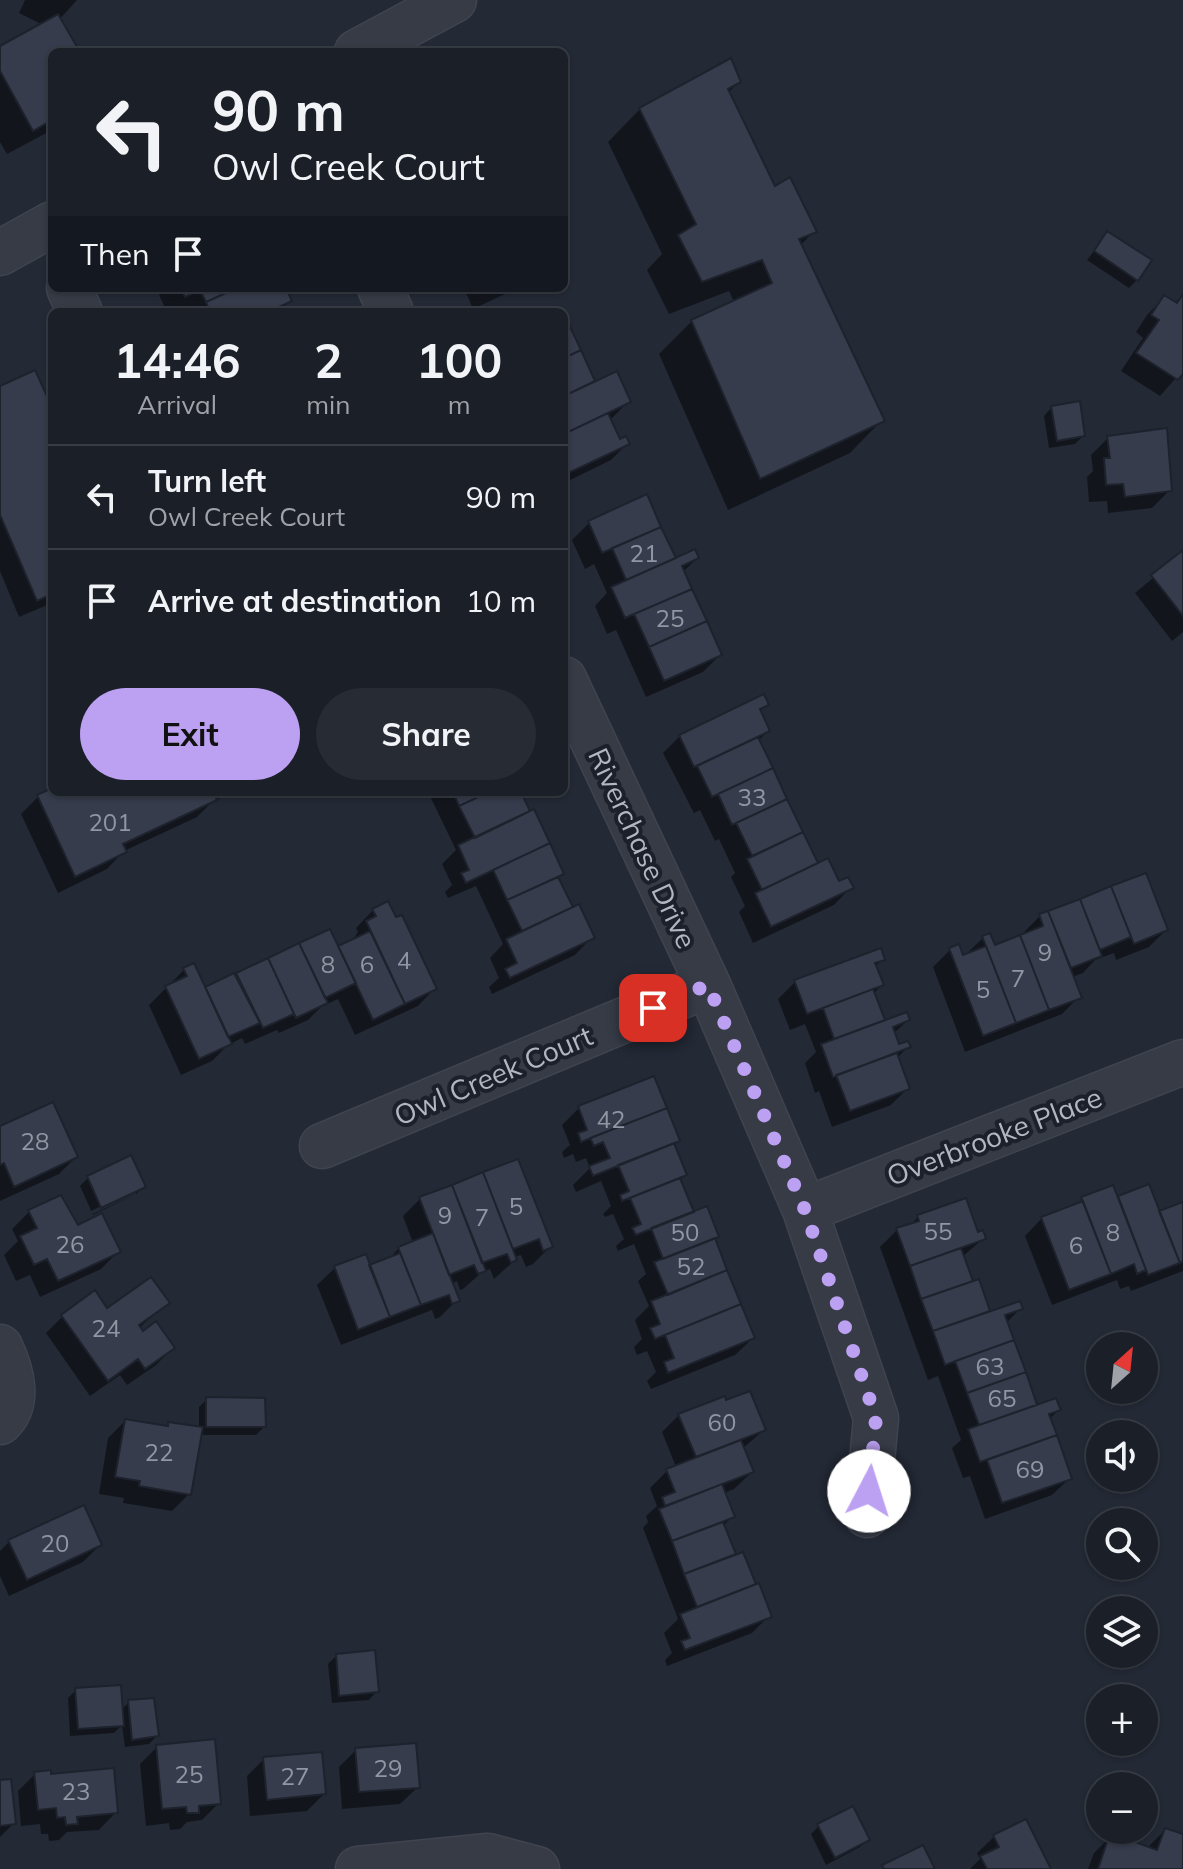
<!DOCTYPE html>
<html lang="en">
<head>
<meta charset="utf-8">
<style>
  :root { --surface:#1a1f28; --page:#272c34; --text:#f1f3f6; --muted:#9fa2a8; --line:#383d45; --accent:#bca0f2 }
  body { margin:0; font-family:Mulish,sans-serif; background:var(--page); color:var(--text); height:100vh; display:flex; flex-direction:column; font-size:30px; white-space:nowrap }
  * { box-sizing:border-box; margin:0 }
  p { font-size:26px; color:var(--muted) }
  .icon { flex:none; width:44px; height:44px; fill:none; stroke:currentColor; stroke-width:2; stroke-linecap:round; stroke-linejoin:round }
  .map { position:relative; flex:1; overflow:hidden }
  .details { position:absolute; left:48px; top:308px; width:520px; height:488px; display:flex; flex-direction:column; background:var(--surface); border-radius:12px; box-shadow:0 2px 6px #0004,0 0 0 2px var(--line) }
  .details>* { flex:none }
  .hud { position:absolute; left:48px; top:48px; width:520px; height:244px; border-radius:12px; box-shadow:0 2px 6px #0004,0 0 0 2px var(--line); background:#1a1f28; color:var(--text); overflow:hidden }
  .needle { width:52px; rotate:27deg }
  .tools { position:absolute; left:1086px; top:1332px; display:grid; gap:16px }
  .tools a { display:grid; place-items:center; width:72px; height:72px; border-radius:50%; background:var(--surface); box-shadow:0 2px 6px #0004,0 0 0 2px var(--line); font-size:40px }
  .pin { position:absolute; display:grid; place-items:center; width:68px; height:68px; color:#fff; margin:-34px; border-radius:16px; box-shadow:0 4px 12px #0006 }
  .me { position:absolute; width:88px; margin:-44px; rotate:5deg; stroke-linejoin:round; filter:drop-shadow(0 0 6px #0008) }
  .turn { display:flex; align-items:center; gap:28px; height:168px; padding:0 32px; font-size:36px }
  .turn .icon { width:104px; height:104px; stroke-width:2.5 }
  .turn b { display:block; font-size:56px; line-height:68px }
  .then { display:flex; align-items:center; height:76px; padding:0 32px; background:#0003; gap:16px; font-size:30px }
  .eta { display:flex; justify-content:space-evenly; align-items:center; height:136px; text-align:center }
  .eta b { font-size:48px; font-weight:700; line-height:56px }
  .button { display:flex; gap:16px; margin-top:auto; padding:16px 32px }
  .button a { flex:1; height:92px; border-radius:48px; background:var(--accent); color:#111; font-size:32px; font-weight:700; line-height:92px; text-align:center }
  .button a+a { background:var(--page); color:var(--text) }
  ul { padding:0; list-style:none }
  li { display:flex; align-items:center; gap:24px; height:104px; padding:0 32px; border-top:2px solid var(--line) }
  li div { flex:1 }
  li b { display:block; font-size:30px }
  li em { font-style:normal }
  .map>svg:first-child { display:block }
</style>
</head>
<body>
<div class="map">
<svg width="1183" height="1869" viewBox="0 0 1183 1869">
  <rect width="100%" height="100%" fill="#232935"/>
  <!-- shadow -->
  <path fill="#0007" d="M 25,0 L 77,0 L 59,20 L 77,52 L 52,52 L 52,130 L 7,154 L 0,142 L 0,48 L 43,25 L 19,13 Z
    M 739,82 L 728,93 L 774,188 L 814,231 L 800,246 L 882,420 L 850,453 L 728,510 L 659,354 L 692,321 L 734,302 L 729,291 L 669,314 L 647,270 L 662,254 L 608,142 L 640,109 Z
    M 1108,233 L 1137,280 L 1129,288 L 1087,260 Z
    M 165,288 L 284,288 L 290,301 L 282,308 L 284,312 L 185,312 L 182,306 L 167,312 L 159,295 Z
    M 464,288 L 518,288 L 473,309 Z
    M 1183,294 L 1183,370 L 1160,396 L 1121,371 L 1143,338 L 1136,332 L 1147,315 L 1164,298 L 1174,304 Z
    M 564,318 L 594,384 L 629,401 L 610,420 L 619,441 L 628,443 L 611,460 L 564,483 Z
    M 0,388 L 52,412 L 52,603 L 19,617 L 0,571 Z
    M 1052,407 L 1083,436 L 1075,444 L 1049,448 L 1044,416 Z
    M 1108,438 L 1170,490 L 1152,508 L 1108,513 L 1107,501 L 1089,502 L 1087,477 L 1093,471 L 1091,455 Z
    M 589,523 L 675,561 L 697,558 L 683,572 L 720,655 L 703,672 L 646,697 L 616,630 L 607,634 L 595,606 L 607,593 L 594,564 L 585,569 L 572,540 Z
    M 1183,553 L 1183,632 L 1172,641 L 1135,593 Z
    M 767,704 L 759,712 L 768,731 L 758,741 L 817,866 L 838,884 L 851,887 L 834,905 L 753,943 L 739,912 L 745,906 L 731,877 L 735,873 L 719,839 L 715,841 L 700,810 L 694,813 L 663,753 L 680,736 Z
    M 52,790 L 52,792 L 233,792 L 212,802 L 197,817 L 124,851 L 107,869 L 58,893 L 21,814 L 38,797 Z
    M 428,792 L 520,792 L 562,873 L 557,879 L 572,910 L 592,937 L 575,955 L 492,994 L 489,987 L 499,978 L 490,958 L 503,944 L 476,886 L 448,898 L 445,892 L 452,885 L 442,864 L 456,850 Z
    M 1145,876 L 1166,930 L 1149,947 L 1116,960 L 1114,953 L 1095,960 L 1083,973 L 1072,977 L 1079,997 L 1062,1014 L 965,1052 L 933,967 L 950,950 L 958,947 L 962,958 L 983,938 L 994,947 L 1024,936 L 1023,933 L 1040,916 Z
    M 373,910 L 435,988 L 418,1006 L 355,1035 L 338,999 L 321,1007 L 308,1020 L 279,1033 L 277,1030 L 245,1044 L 242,1038 L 228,1045 L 212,1061 L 181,1075 L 149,1005 L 184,970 L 204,989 L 329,931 L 337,948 L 351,942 L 358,932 L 356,928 Z
    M 883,959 L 875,967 L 882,985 L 873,994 L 884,1023 L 908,1020 L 893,1034 L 898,1047 L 908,1047 L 897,1058 L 908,1088 L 891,1105 L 832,1127 L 819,1091 L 815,1093 L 805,1063 L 816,1052 L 805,1024 L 790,1030 L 778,999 L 795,982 Z
    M 579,1108 L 678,1140 L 673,1145 L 685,1175 L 679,1181 L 693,1214 L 713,1239 L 753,1338 L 735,1355 L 651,1389 L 647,1381 L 656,1372 L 647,1351 L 637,1355 L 634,1347 L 642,1339 L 635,1320 L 649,1306 L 638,1281 L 646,1274 L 634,1244 L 618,1251 L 616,1246 L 624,1239 L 613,1214 L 605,1217 L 603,1214 L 611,1206 L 601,1181 L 576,1192 L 573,1185 L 590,1168 L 586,1158 L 576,1162 L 573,1154 L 564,1158 L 562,1152 L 570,1145 L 562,1125 Z
    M 0,1128 L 76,1157 L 59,1174 L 0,1201 Z
    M 130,1158 L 143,1187 L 136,1194 L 136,1189 L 91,1211 L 93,1214 L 136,1194 L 93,1215 L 80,1186 L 88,1178 Z
    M 517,1161 L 550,1247 L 533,1264 L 526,1267 L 521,1255 L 514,1257 L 515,1260 L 494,1279 L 490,1269 L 481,1273 L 463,1289 L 460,1290 L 457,1281 L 451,1284 L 457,1300 L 440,1317 L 435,1319 L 432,1310 L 341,1345 L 317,1285 L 335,1268 L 364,1257 L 368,1267 L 388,1260 L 399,1248 L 413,1243 L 403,1216 L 420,1199 Z
    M 1148,1186 L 1158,1214 L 1178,1206 L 1183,1201 L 1183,1271 L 1131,1291 L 1129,1286 L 1120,1289 L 1117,1280 L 1052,1305 L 1025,1236 L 1042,1218 L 1112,1188 L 1117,1198 Z
    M 29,1212 L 78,1228 L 118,1252 L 101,1269 L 40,1297 L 30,1275 L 16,1281 L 4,1255 L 18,1241 L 12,1229 Z
    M 918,1217 L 984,1238 L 962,1257 L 972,1284 L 977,1282 L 988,1314 L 1021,1308 L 1006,1323 L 1036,1408 L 1059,1410 L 1049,1419 L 1070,1478 L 1052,1495 L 985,1519 L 970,1476 L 963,1478 L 952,1448 L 961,1440 L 938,1376 L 928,1380 L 880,1247 L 897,1230 L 909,1226 Z
    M 167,1303 L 139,1328 L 143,1333 L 173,1348 L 156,1365 L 127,1385 L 120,1375 L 90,1396 L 46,1333 L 63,1316 Z
    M 207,1399 L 264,1427 L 256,1435 L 200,1435 L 189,1494 L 172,1511 L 123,1503 L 124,1498 L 99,1494 L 108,1438 L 125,1421 L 165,1428 L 169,1424 L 199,1429 L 199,1407 Z
    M 679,1415 L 764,1430 L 742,1449 L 752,1472 L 734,1489 L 724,1493 L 733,1516 L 723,1526 L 735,1557 L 742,1555 L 769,1616 L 752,1633 L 667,1666 L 665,1660 L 672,1653 L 664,1633 L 678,1619 L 643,1528 L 648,1522 L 646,1516 L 657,1506 L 650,1488 L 667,1471 L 676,1467 L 662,1432 Z
    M 9,1542 L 100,1545 L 83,1562 L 9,1596 L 0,1576 L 0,1551 Z
    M 336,1656 L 377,1691 L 369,1700 L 332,1703 L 328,1664 Z
    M 76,1690 L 121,1710 L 129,1702 L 157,1736 L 149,1744 L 125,1747 L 122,1725 L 114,1733 L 70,1736 L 68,1698 Z
    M 157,1747 L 219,1803 L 202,1820 L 187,1822 L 180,1829 L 170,1830 L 169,1823 L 146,1826 L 140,1764 Z
    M 356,1750 L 418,1787 L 400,1804 L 342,1809 L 339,1767 Z
    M 264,1759 L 324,1794 L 307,1811 L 250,1816 L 247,1776 Z
    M 35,1774 L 49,1776 L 116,1812 L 99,1830 L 67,1832 L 59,1840 L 49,1841 L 48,1834 L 41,1834 L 40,1824 L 21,1826 L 18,1791 Z
    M 0,1782 L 13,1824 L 0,1837 Z
    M 819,1826 L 868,1839 L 860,1847 L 826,1865 L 811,1834 Z
    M 1165,1830 L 1183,1836 L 1181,1869 L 1088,1869 L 1094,1853 L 1111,1836 L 1148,1847 Z
    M 995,1836 L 1048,1869 L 970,1869 L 980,1859 L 977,1853 Z"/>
  <!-- building -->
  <path fill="#363c4c" stroke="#1e222d" stroke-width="2" d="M 58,14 L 80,52 L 52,52 L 52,120 L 33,131 L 0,71 L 0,46 Z
    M 731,58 L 741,82 L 728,89 L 775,186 L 790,177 L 817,232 L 799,239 L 885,421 L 760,479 L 691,320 L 772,283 L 762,260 L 702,282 L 678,235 L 696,224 L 639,108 Z
    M 1107,231 L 1152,260 L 1138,281 L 1094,251 Z
    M 180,288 L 237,288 L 206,302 L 200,290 L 185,297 Z
    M 237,288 L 286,288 L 292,301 L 268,312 L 210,312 L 206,302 Z
    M 1183,294 L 1183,374 L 1178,380 L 1136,353 L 1159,320 L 1151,315 L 1164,295 L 1177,303 Z
    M 283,305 L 286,312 L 268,312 Z
    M 564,314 L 581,350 L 564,358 Z
    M 581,350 L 595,381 L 564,396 L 564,358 Z
    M 35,370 L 52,407 L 52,594 L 37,601 L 0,515 L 0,386 Z
    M 617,371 L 631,402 L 564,434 L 564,396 Z
    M 1080,401 L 1085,436 L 1057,441 L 1051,406 Z
    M 608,413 L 620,439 L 626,436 L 630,444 L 564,475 L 564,434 Z
    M 1167,428 L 1172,491 L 1125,497 L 1123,484 L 1106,485 L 1104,458 L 1110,458 L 1107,436 Z
    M 647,494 L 661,527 L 602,553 L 588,521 Z
    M 661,527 L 676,558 L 626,580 L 612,548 Z
    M 695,549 L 699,558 L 682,566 L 692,589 L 625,618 L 611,587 Z
    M 1183,550 L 1183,616 L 1151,575 Z
    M 692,589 L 707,621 L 649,647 L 634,614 Z
    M 707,621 L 722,655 L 664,681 L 649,647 Z
    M 764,694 L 769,705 L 760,709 L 770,731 L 694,767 L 679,735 Z
    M 758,737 L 773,768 L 712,797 L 697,766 Z
    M 773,768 L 787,799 L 732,825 L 718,794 Z
    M 52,788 L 52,792 L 217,792 L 214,794 L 217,800 L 123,844 L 127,852 L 75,877 L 37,795 Z
    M 453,792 L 489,792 L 459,806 Z
    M 489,792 L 521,792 L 530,811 L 475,838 L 459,806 Z
    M 787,799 L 803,832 L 752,856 L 736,823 Z
    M 534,809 L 550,843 L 466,883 L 461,873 L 469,870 L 458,845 Z
    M 803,832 L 818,863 L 762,890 L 747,859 Z
    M 550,843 L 564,874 L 507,900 L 493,870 Z
    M 828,858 L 839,881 L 848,877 L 854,888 L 771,927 L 755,893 Z
    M 1146,873 L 1168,930 L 1134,944 L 1111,886 Z
    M 558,877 L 573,907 L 522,931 L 507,900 Z
    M 1111,886 L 1131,937 L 1100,950 L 1080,899 Z
    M 1080,899 L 1102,956 L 1071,968 L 1048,911 Z
    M 388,901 L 396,917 L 402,915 L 437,989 L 405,1004 L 366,921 L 376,916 L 372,909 Z
    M 579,904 L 595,938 L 510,978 L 505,969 L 517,963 L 506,939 Z
    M 1048,911 L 1082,998 L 1049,1010 L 1020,935 L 1043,926 L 1039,914 Z
    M 330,929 L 356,983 L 325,998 L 299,943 Z
    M 370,931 L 405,1004 L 373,1020 L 338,946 Z
    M 990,933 L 995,945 L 1020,935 L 1049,1010 L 1016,1023 L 982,936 Z
    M 299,943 L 328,1003 L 296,1018 L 268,958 Z
    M 959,944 L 963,955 L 986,946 L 1016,1023 L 983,1036 L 949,948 Z
    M 881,948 L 885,960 L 875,963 L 884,985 L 807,1014 L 794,980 Z
    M 268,958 L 294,1014 L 263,1028 L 236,973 Z
    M 194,963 L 232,1044 L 199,1059 L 165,986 L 187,976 L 183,968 Z
    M 234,973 L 260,1023 L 228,1037 L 205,987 Z
    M 873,989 L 885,1020 L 834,1039 L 823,1008 Z
    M 907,1012 L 910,1020 L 893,1027 L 899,1044 L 908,1041 L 911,1047 L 833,1077 L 821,1044 Z
    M 897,1053 L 910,1089 L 850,1111 L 836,1075 Z
    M 654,1076 L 667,1108 L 581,1142 L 578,1133 L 587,1130 L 578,1106 Z
    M 53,1102 L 78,1157 L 14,1187 L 4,1163 L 0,1165 L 0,1126 Z
    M 667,1108 L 680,1141 L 593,1176 L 589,1166 L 610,1158 L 603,1142 L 594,1146 L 590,1138 Z
    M 674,1143 L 687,1175 L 622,1201 L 620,1195 L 629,1191 L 618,1165 Z
    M 131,1155 L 146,1187 L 101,1208 L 87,1176 Z
    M 518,1159 L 553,1247 L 543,1251 L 539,1239 L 513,1249 L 483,1172 Z
    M 483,1172 L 517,1260 L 511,1263 L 507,1254 L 482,1263 L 452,1185 Z
    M 680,1178 L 694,1212 L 636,1235 L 632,1228 L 641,1224 L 630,1198 Z
    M 1149,1184 L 1180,1263 L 1148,1275 L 1118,1196 Z
    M 452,1185 L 486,1271 L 478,1274 L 474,1265 L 449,1275 L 419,1197 Z
    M 1113,1185 L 1146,1270 L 1137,1274 L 1134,1264 L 1111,1274 L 1081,1197 Z
    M 61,1195 L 78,1225 L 102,1213 L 121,1252 L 58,1281 L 47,1259 L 34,1265 L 20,1236 L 37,1228 L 28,1210 Z
    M 966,1198 L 978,1232 L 983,1230 L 986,1239 L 910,1266 L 896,1228 L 919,1221 L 917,1215 Z
    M 1083,1201 L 1111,1274 L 1069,1290 L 1041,1217 Z
    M 1183,1202 L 1183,1261 L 1180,1263 L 1159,1211 Z
    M 707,1206 L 719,1237 L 663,1259 L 651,1228 Z
    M 433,1233 L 460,1301 L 452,1304 L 449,1295 L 421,1305 L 398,1247 Z
    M 715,1238 L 727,1270 L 668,1295 L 654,1262 Z
    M 961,1248 L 973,1281 L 921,1299 L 910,1266 Z
    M 400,1253 L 421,1305 L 390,1317 L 369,1265 Z
    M 366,1254 L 390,1317 L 358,1330 L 334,1266 Z
    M 727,1270 L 741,1304 L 655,1339 L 650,1328 L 660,1324 L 651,1301 Z
    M 151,1277 L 170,1303 L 139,1325 L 143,1331 L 156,1321 L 175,1348 L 145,1369 L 138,1359 L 108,1381 L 61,1315 L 95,1290 L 107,1308 Z
    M 979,1279 L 990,1311 L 933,1331 L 921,1299 Z
    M 1020,1301 L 1023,1309 L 1005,1315 L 1014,1340 L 945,1365 L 933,1331 Z
    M 741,1304 L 755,1338 L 668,1373 L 664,1362 L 674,1358 L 665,1335 Z
    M 1014,1340 L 1026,1372 L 967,1393 L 955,1361 Z
    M 1026,1372 L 1037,1405 L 979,1425 L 967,1393 Z
    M 750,1391 L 766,1430 L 696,1457 L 678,1414 L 725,1396 L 726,1400 Z
    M 206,1397 L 265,1398 L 266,1427 L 206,1427 Z
    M 1056,1398 L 1061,1410 L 1049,1414 L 1057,1435 L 980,1462 L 968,1429 Z
    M 125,1419 L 168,1426 L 168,1422 L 203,1427 L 191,1495 L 139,1486 L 140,1481 L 115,1477 Z
    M 1057,1435 L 1072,1479 L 1002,1503 L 987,1460 Z
    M 741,1440 L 754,1472 L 665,1506 L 662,1497 L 675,1492 L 666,1469 Z
    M 722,1484 L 735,1517 L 672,1541 L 659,1509 Z
    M 84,1505 L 102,1545 L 27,1580 L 8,1540 Z
    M 723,1522 L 736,1554 L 684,1574 L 672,1541 Z
    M 743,1552 L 756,1584 L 697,1607 L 684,1574 Z
    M 759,1583 L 772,1617 L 685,1650 L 681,1641 L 690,1638 L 680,1614 Z
    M 375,1650 L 379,1692 L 339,1696 L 336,1654 Z
    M 121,1685 L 124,1726 L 78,1729 L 75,1688 Z
    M 154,1698 L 159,1736 L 132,1740 L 128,1700 Z
    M 215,1739 L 221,1804 L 199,1806 L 199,1813 L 187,1813 L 186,1807 L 162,1809 L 156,1745 Z
    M 416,1743 L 420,1788 L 359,1792 L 355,1748 Z
    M 322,1752 L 326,1794 L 267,1800 L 263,1757 Z
    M 114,1768 L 118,1813 L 77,1817 L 78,1824 L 66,1825 L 65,1817 L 57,1818 L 56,1808 L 38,1810 L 34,1772 L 51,1770 L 51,1774 Z
    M 11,1779 L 16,1824 L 0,1826 L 0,1780 Z
    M 853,1806 L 870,1840 L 835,1858 L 817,1824 Z
    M 1026,1819 L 1051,1869 L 987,1869 L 980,1856 L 999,1847 L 993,1835 Z
    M 1165,1828 L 1183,1834 L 1183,1869 L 1098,1869 L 1110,1833 L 1157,1850 Z
    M 923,1845 L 935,1869 L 884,1869 L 882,1865 Z"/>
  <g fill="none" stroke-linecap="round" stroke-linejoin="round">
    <!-- minor casing -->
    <g stroke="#40444f" stroke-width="47">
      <path id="minor" d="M 357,52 L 454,0
        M 0,253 L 52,224
        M 69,288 L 80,312
        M 380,288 L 391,312
        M 564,679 L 708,985 L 805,1210 L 876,1418 L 867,1515
        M 322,1146 L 708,985
        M 805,1210 L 1183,1062
        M 0,1347 C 11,1370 21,1402 0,1422
        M 358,1869 L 488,1856 L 537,1869"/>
    </g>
    <!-- minor -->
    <use href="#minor" stroke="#363b46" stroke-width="44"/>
  </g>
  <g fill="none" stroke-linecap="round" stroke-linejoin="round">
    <!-- route -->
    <path stroke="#bca0f2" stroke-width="14" stroke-dasharray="0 25.2" d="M 653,1008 L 708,985 L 805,1210 L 876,1418 L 869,1491"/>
  </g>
  <g text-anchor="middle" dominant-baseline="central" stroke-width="8" stroke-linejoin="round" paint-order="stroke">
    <!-- number labels -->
    <g font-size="24" fill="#9096a2">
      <text x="644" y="553">21</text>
      <text x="670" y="618">25</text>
      <text x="752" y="797">33</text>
      <text x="110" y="822">201</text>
      <text x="1045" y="952">9</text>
      <text x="404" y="960">4</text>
      <text x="328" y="964">8</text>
      <text x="367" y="964">6</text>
      <text x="1018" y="978">7</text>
      <text x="983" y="989">5</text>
      <text x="611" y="1119">42</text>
      <text x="35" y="1141">28</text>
      <text x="516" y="1206">5</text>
      <text x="445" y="1215">9</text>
      <text x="482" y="1217">7</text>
      <text x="938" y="1231">55</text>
      <text x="685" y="1232">50</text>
      <text x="1113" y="1232">8</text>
      <text x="70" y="1244">26</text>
      <text x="1076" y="1245">6</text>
      <text x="691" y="1266">52</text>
      <text x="106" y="1328">24</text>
      <text x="990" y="1366">63</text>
      <text x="1002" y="1398">65</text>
      <text x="722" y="1422">60</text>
      <text x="159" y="1452">22</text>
      <text x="1030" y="1469">69</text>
      <text x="55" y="1543">20</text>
      <text x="388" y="1768">29</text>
      <text x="189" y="1774">25</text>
      <text x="295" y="1776">27</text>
      <text x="76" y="1791">23</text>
    </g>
    <!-- street labels -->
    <g font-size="28" fill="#b1b6c2" stroke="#1c202b">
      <text transform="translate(643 848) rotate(65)">Riverchase Drive</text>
      <text transform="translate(493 1075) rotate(-23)">Owl Creek Court</text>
      <text transform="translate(994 1136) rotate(-21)">Overbrooke Place</text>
    </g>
  </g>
</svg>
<div class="tools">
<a><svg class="needle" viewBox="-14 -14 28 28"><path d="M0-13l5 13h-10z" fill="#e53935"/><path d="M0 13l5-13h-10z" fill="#9fa2a8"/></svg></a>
<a><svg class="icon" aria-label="sound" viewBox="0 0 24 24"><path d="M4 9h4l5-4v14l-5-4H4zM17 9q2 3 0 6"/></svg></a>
<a><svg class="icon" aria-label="search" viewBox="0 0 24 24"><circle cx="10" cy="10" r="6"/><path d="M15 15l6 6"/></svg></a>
<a><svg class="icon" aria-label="layers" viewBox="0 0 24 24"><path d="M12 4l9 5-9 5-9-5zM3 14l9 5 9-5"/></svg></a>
<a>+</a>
<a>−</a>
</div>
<div class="pin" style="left:653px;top:1008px;background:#d93025"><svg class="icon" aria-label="arrive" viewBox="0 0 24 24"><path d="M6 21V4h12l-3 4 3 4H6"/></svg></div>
<svg class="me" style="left:869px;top:1491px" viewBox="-20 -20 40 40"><circle r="19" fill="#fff"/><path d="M0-13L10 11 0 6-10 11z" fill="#bca0f2"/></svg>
<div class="hud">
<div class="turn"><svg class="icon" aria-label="left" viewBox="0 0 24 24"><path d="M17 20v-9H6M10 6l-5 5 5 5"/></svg><div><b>90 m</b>Owl Creek Court</div></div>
<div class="then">Then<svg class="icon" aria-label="arrive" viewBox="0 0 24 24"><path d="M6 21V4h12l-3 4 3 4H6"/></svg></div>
</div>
<section class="details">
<div class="eta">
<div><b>14:46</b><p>Arrival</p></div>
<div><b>2</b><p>min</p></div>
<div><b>100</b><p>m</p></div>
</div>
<ul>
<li><svg class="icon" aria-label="left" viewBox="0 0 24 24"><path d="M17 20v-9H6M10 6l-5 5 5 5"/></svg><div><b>Turn left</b><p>Owl Creek Court</p></div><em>90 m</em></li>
<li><svg class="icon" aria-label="arrive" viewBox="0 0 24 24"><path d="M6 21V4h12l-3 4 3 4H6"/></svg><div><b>Arrive at destination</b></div><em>10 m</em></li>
</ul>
<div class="button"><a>Exit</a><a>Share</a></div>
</section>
</div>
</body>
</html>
